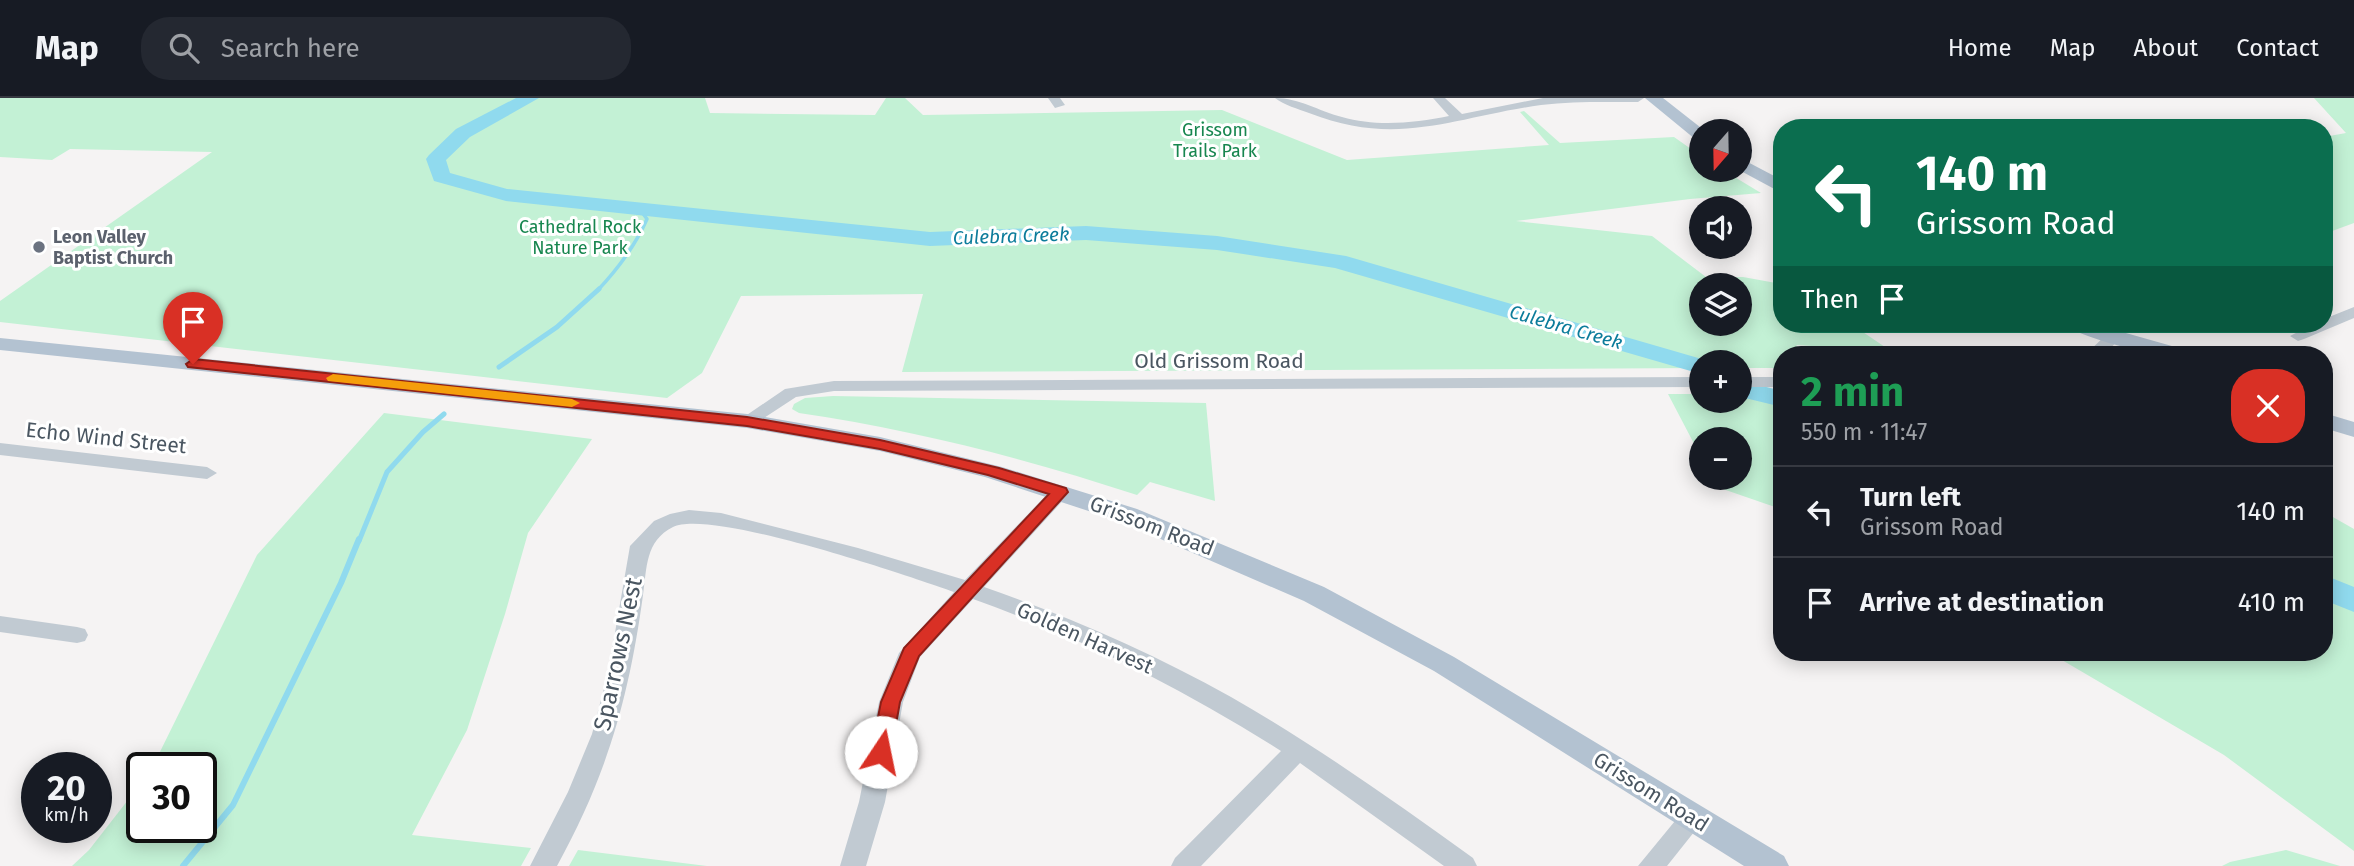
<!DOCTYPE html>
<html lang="en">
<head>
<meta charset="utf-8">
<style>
  :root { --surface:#171b24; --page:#242831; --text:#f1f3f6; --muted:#9ea1a6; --line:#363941 }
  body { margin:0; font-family:"Fira Sans",sans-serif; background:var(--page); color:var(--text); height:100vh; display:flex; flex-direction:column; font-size:26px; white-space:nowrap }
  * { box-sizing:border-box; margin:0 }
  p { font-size:23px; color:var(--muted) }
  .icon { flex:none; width:38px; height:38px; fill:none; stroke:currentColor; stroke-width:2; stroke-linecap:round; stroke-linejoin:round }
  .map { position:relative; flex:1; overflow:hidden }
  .details { position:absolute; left:1773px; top:248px; width:560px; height:315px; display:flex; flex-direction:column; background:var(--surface); border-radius:28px; box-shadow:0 4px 18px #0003 }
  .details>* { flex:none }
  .top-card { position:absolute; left:1773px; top:21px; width:560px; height:214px; border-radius:28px; box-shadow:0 4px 18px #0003; background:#0b6e4f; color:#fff; overflow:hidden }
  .needle { width:46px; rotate:200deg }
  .buttons { position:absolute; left:1689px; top:21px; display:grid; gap:14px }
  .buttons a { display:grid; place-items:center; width:63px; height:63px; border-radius:50%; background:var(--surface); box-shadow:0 4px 18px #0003; font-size:35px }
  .speed { position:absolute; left:21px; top:654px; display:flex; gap:14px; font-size:35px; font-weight:700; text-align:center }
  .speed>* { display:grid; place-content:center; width:91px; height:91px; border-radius:50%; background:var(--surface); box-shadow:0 4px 18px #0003; line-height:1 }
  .speed small { font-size:18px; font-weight:400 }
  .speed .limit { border:4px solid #111; border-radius:10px; background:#fff; color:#111 }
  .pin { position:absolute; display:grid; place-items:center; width:60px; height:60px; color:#fff; margin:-72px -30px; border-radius:50% 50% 50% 0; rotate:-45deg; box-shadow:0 0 7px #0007 }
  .pin .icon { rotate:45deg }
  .me { position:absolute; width:77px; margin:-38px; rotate:11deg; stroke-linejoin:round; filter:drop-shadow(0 0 5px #0008) }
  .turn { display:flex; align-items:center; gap:24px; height:147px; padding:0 28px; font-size:32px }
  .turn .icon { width:91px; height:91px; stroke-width:2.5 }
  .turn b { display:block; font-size:49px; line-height:60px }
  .then { display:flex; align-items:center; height:66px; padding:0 28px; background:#0003; gap:14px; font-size:26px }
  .round { display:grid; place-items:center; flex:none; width:74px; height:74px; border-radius:28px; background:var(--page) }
  .summary { display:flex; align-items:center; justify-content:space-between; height:119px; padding:0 28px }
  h1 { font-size:42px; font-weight:700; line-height:52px; color:#1e9e55 }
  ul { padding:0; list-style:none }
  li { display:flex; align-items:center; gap:21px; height:91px; padding:0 28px; border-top:2px solid var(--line) }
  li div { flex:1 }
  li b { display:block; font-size:26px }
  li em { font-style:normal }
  header { display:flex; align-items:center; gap:42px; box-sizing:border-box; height:98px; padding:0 35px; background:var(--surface); border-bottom:2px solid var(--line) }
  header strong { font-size:33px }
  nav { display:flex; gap:38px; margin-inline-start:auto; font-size:24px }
  .search { width:490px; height:63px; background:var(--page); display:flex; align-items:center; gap:18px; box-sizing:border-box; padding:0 24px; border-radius:28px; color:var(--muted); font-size:26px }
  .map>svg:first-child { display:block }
</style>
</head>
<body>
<header>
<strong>Map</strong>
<div class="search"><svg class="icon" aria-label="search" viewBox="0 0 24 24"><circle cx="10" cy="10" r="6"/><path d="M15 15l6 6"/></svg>Search here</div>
<nav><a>Home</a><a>Map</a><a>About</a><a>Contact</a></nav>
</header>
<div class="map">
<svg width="2354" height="768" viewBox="0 0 2354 768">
  <rect width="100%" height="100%" fill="#f5f3f3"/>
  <!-- green -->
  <path fill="#c3f1d5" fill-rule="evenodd" d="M 0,0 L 705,0 L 710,15 L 875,17 L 886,0 L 905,0 L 923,17 L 1222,12 L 1347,62 L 1549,47 L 1520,14 L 1524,13 L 1560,45 L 1674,39 L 1701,58 L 1701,72 L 1723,72 L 1761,95 L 1690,101 L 1516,123 L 1652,138 L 1706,179 L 1743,179 L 1781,186 L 1782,226 L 1851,226 L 1885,249 L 1873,252 L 1796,247 L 1808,257 L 1782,257 L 1781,270 L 1740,270 L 1740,264 L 1701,264 L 1701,270 L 902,274 L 923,196 L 741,198 L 702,275 L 667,300 L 0,224 L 0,203 L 212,54 L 70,51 L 52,62 L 0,59 ZM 1701,187 L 1740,187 L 1740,226 L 1701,226 Z
    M 2314,0 L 2354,0 L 2354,125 L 2324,136 L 2324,39 L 2346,35 Z
    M 1740,295 L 1781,295 L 1781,411 L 1717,389 L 1712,380 L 1740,380 L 1740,341 L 1701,341 L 1701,359 L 1668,296 L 1701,296 L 1701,303 L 1740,303 Z
    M 833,298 L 1206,305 L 1215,403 L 1150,384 L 1137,397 C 1027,361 915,332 799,315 L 792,311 L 794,306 L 805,300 Z
    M 384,315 L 592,341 L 528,435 L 505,516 L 467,632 L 412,737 L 531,750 L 521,768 L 72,768 L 89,752 L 142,684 L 142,730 L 201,730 L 201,670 L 152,670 L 257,457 Z
    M 2324,414 L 2354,431 L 2354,753 L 2224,657 L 2050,555 L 2324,555 Z
    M 578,752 L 707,768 L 569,768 Z
    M 2286,752 L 2340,768 L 2222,768 L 2230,764 Z"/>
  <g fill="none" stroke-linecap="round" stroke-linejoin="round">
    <!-- stream-far2 -->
    <path stroke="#90daee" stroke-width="3.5" d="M 597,193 C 618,171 635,148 647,121 L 639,110"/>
    <!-- stream-far1 -->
    <path stroke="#90daee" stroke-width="5" d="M 499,269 L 557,229 L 599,191
      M 359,443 L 387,374 L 423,334 L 444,316"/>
    <!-- stream -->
    <path stroke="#90daee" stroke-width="6" d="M 183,768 L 233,707 L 341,485 L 359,441"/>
    <!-- river -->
    <path fill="#90daee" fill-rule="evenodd" d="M 516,0 L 539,0 L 470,39 L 446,62 L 450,75 L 507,91 L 930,134 L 1086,128 L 1217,138 L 1346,158 L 1712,264 L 1701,264 L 1701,276 L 1335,170 L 1217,152 L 1086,142 L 930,148 L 506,103 L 434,83 L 426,61 L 429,57 L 456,31 Z
      M 1755,286 L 1782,293 L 1782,309 L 1745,300 L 1741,294 L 1745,288 Z
      M 2324,477 L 2354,489 L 2354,514 L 2324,502 Z"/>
    <!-- minor -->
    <path fill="#c1cad2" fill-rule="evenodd" d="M 1048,0 L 1060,0 L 1065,7 L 1055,10 Z
      M 1275,0 C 1300,0 1318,13 1342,19 C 1376,29 1415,25 1449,18 L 1433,0 L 1445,0 L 1462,16 L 1543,0 L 1644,0 L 1638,4 C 1606,4 1573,3 1541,7 C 1454,19 1398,50 1309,15 C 1298,11 1284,7 1275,0 Z
      M 2354,209 L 2354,220 L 2304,241 L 2298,243 L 2290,238 L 2313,226 L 2324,226 L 2324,221 Z
      M 2113,235 L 2121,240 L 2103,257 L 2085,257 L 2107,236 Z
      M 1701,279 L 1701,289 L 834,293 L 796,299 L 753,327 L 741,327 L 738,323 L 785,291 L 834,283 Z
      M 1740,279 L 1782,279 L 1782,289 L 1740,289 Z
      M 0,345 L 207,369 L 217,375 L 207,381 L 0,357 Z
      M 1060,388 L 1067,390 L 1070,394 L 1067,398 L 984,489 C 1069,519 1152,555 1231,599 C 1315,647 1394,703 1473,760 L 1477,768 L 1444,768 L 1300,665 L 1201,768 L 1171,768 L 1175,760 L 1281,653 C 1184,591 1082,540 973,501 L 920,559 L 903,604 L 885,704 L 866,768 L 840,768 L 859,704 L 879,604 L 899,555 L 954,494 C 909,478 710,410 673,429 C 645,443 647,470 643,497 C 629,600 607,677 557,768 L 530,768 L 568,694 L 592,636 L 608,575 L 630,448 L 654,423 L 670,416 L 689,412 L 721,415 L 858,450 L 965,482 L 1053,390 Z
      M 0,518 L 77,529 L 85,531 L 88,537 L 85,543 L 77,545 L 0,534 Z
      M 1693,709 L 1702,712 L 1706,719 L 1667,768 L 1638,768 L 1684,712 Z"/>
    <!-- major -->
    <path fill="#b3c2d1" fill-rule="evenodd" d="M 1645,0 L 1663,0 L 1705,33 L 1701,33 L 1701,43 L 1695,41 Z
      M 1740,60 L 1782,82 L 1782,95 L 1739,72 Z
      M 2065,226 L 2094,226 L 2186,252 L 2189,257 C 2180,257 2170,258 2160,257 C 2145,256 2071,236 2065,226 Z
      M 0,240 L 747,316 L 880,339 L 1002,369 L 1137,411 L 1324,489 L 1454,559 L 1784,758 L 1789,768 L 1744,768 L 1434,573 L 1304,503 L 1119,423 L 985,379 L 880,353 L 747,330 L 0,252 Z
      M 2324,315 L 2354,324 L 2354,339 L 2324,330 Z"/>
  </g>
  <!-- route -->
  <path fill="#d93025" stroke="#8d1f18" stroke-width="2" d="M 193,261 L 747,319 L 880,342 L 999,370 L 1066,390 L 1068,394 L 919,558 L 900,604 L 891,654 L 888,660 L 881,662 L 874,660 L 871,654 L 881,604 L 904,550 L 1049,396 L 988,377 L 880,351 L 747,328 L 188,269 L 186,266 Z"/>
  <!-- slow -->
  <path fill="#f59e0b" d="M 333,276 L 572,301 L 580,305 L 572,309 L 328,283 L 326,280 Z"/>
  <!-- markers -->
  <circle fill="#6b7280" stroke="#fff" stroke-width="2.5" cx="39" cy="149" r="7"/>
  <g text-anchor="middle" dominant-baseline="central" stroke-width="6" stroke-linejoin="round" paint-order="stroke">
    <!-- far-park labels -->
    <g font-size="18" fill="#17864f" stroke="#fff">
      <text x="1215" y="32">Grissom<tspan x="1215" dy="21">Trails Park</tspan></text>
      <text x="580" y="129">Cathedral Rock<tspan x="580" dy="21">Nature Park</tspan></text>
    </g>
    <!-- far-worship labels -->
    <g font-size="18" font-weight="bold" fill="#5b616d" stroke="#fff" text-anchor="start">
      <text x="53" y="139">Leon Valley<tspan x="53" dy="21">Baptist Church</tspan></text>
    </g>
    <!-- far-water labels -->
    <g font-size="19" font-style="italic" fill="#0c7c9b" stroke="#fff">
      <text transform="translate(1011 138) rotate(-2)">Culebra Creek</text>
      <text transform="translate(1566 229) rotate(16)">Culebra Creek</text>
    </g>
    <!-- street labels -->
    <g font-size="21" fill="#4a5661" stroke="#fff">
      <text x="1219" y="263">Old Grissom Road</text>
      <text transform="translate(106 340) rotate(6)">Echo Wind Street</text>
      <text transform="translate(1152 428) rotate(21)">Grissom Road</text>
      <text transform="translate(1085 540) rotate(24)">Golden Harvest</text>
      <text transform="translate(1651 694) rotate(32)">Grissom Road</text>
    </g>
    <!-- near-street labels -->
    <g font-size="24" fill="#4a5661" stroke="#fff">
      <text transform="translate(618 556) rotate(-78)">Sparrows Nest</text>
    </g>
  </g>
</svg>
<div class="buttons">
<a><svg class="needle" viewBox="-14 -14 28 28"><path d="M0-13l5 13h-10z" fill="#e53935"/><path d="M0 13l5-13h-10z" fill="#9ea1a6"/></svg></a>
<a><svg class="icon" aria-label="sound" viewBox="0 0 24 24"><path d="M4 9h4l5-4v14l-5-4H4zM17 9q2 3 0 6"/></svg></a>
<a><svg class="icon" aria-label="layers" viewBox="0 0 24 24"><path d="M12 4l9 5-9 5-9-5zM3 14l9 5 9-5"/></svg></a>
<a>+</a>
<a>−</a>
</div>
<div class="speed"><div>20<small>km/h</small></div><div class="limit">30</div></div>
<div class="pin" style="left:193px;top:266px;background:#d93025"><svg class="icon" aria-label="arrive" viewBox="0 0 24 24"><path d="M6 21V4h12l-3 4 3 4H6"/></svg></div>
<svg class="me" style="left:881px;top:654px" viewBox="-20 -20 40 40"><circle r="19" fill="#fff"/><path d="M0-13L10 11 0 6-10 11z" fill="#d93025"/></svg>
<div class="top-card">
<div class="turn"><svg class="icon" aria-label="left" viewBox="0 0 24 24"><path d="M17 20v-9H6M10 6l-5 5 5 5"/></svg><div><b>140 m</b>Grissom Road</div></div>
<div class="then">Then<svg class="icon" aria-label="arrive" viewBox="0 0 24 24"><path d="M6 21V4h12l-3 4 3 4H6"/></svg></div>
</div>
<section class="details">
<div class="summary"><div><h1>2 min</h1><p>550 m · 11:47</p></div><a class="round" style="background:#d93025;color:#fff"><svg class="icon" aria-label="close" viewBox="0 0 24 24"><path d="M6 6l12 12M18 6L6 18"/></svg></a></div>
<ul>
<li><svg class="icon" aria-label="left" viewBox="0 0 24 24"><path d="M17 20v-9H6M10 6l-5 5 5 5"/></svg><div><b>Turn left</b><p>Grissom Road</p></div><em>140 m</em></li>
<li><svg class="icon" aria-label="arrive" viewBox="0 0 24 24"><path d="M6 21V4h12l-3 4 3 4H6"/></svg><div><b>Arrive at destination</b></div><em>410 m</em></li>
</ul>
</section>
</div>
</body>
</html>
